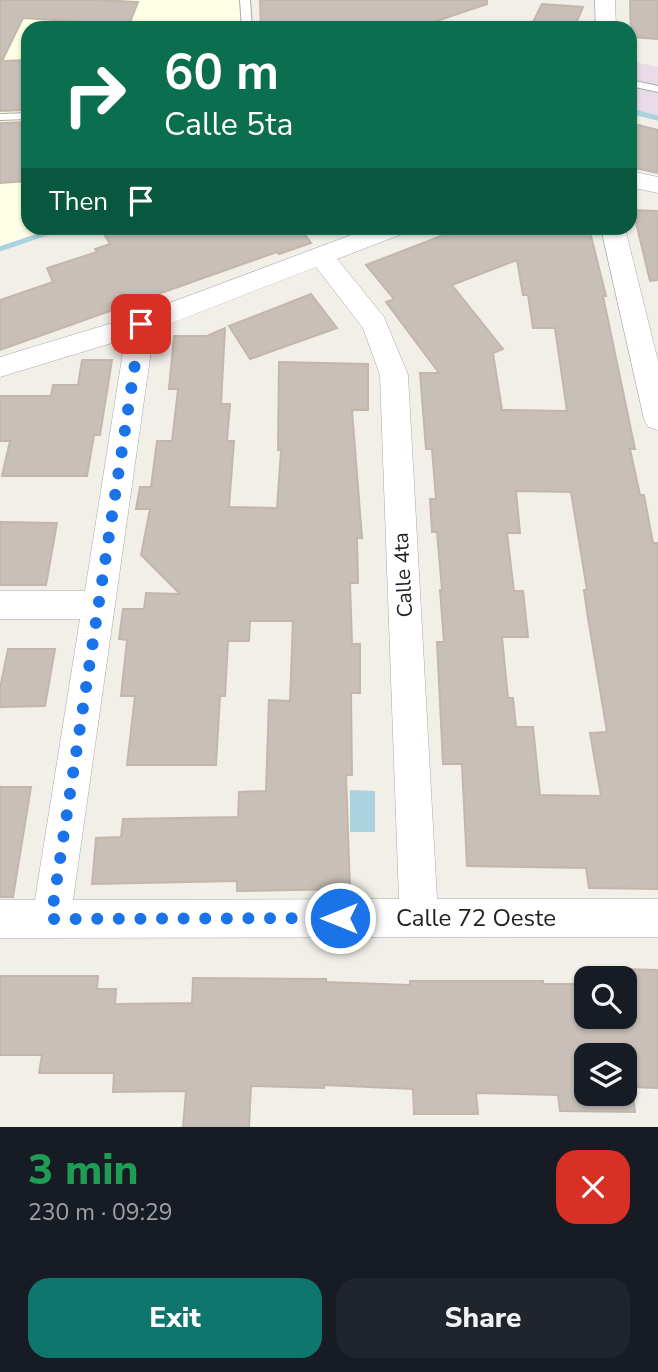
<!DOCTYPE html>
<html lang="en">
<head>
<meta charset="utf-8">
<style>
  :root { --surface:#171b24; --page:#20242c; --text:#f1f3f6; --muted:#9ea1a6; --accent:#0f766e }
  body { margin:0; font-family:"Nunito Sans",sans-serif; background:var(--page); color:var(--text); height:100vh; display:flex; flex-direction:column; font-size:26px; white-space:nowrap }
  * { box-sizing:border-box; margin:0 }
  p { font-size:23px; color:var(--muted) }
  .icon { flex:none; width:38px; height:38px; fill:none; stroke:currentColor; stroke-width:2; stroke-linecap:round; stroke-linejoin:round }
  .map { position:relative; height:1127px; overflow:hidden }
  .drawer { display:flex; flex-direction:column; background:var(--surface); flex:1 }
  .drawer>* { flex:none }
  .guide { position:absolute; left:21px; top:21px; width:616px; height:214px; border-radius:21px; box-shadow:0 2px 5px #0004; background:#0b6e4f; color:#fff; overflow:hidden }
  .fabs { position:absolute; left:574px; top:966px; display:grid; gap:14px }
  .fabs a { display:grid; place-items:center; width:63px; height:63px; border-radius:14px; background:var(--surface); box-shadow:0 2px 5px #0004; font-size:35px }
  .pin { position:absolute; display:grid; place-items:center; width:60px; height:60px; color:#fff; margin:-30px; border-radius:14px; box-shadow:0 4px 10px #0006 }
  .me { position:absolute; width:77px; margin:-38px; rotate:270deg; stroke-linejoin:round; filter:drop-shadow(0 0 5px #0008) }
  .turn { display:flex; align-items:center; gap:24px; height:147px; padding:0 28px; font-size:32px }
  .turn .icon { width:91px; height:91px; stroke-width:2.5 }
  .turn b { display:block; font-size:49px; line-height:60px }
  .then { display:flex; align-items:center; height:66px; padding:0 28px; background:#0003; gap:14px; font-size:26px }
  .round { display:grid; place-items:center; flex:none; width:74px; height:74px; border-radius:21px; background:var(--page) }
  .summary { display:flex; align-items:center; justify-content:space-between; height:119px; padding:0 28px }
  h1 { font-size:42px; font-weight:800; line-height:52px; color:#1e9e55 }
  .primary-button { display:flex; gap:14px; margin-top:auto; padding:14px 28px }
  .primary-button a { flex:1; height:80px; border-radius:21px; background:var(--accent); color:#fff; font-size:28px; font-weight:800; line-height:80px; text-align:center }
  .primary-button a+a { background:var(--page); color:var(--text) }
  .map>svg:first-child { display:block }
</style>
</head>
<body>
<div class="map">
<svg width="658" height="1127" viewBox="0 0 658 1127">
  <rect width="100%" height="100%" fill="#f2efe9"/>
  <!-- industrial -->
  <path fill="#ebdbe8" d="M 630,61 L 658,67 L 658,116 L 630,109 Z"/>
  <!-- education -->
  <path fill="#ffffe5" d="M 0,0 L 240,0 L 241,28 L 28,28 L 28,228 L 53,228 L 0,246 Z"/>
  <!-- water -->
  <path fill="#aad3df" d="M 350,790 L 375,791 L 375,832 L 350,832 Z"/>
  <g fill="none" stroke-linecap="round" stroke-linejoin="round">
    <!-- stream -->
    <path stroke="#aad3df" stroke-width="5" d="M 630,111 L 658,118
      M 0,249 L 62,228"/>
  </g>
  <!-- building -->
  <path fill="#c7bfb8" stroke="#c4b6ab" stroke-width="2" fill-rule="evenodd" d="M 0,0 L 97,0 L 138,2 L 129,25 L 23,18 L 2,61 L 28,60 L 28,110 L 0,111 Z
    M 260,0 L 487,0 L 487,4 L 416,28 L 261,28 Z
    M 630,0 L 658,0 L 658,39 L 631,37 Z
    M 542,4 L 583,7 L 574,28 L 530,28 Z
    M 28,122 L 28,181 L 0,183 L 0,123 Z
    M 630,123 L 658,130 L 658,173 L 630,167 Z
    M 633,210 L 658,211 L 658,280 L 650,281 Z
    M 100,228 L 300,228 L 311,243 L 279,254 L 277,252 L 0,350 L 0,300 L 53,282 L 47,268 L 97,252 L 95,249 L 110,244 Z
    M 472,228 L 589,228 L 606,296 L 603,296 L 635,449 L 630,449 L 640,495 L 644,495 L 653,543 L 658,543 L 658,889 L 589,888 L 586,868 L 467,866 L 462,764 L 443,764 L 437,642 L 444,642 L 440,590 L 442,590 L 437,532 L 432,532 L 430,499 L 436,499 L 432,449 L 426,449 L 420,373 L 439,373 L 386,302 L 394,299 L 366,265 L 454,231 L 456,234 ZM 517,260 L 523,295 L 528,295 L 533,328 L 555,328 L 567,411 L 502,410 L 493,353 L 503,349 L 452,285 ZM 516,491 L 571,492 L 587,590 L 584,590 L 588,618 L 607,732 L 590,733 L 601,796 L 540,795 L 533,727 L 516,727 L 513,698 L 508,698 L 502,637 L 528,637 L 523,591 L 514,591 L 507,533 L 520,533 Z
    M 311,294 L 337,328 L 250,359 L 229,326 Z
    M 225,328 L 221,404 L 230,404 L 227,441 L 234,441 L 229,507 L 277,508 L 281,450 L 278,450 L 279,362 L 368,364 L 368,410 L 352,410 L 362,538 L 357,538 L 358,583 L 350,583 L 352,644 L 360,644 L 360,693 L 351,693 L 352,775 L 346,775 L 350,889 L 237,891 L 237,881 L 92,884 L 96,838 L 121,837 L 123,819 L 238,817 L 239,792 L 266,791 L 269,700 L 290,701 L 293,621 L 250,621 L 249,641 L 228,641 L 225,696 L 220,696 L 216,765 L 127,765 L 135,696 L 121,696 L 127,640 L 119,639 L 123,609 L 144,609 L 146,593 L 180,594 L 141,555 L 150,509 L 136,509 L 140,487 L 151,487 L 157,441 L 172,441 L 178,389 L 169,389 L 174,336 L 207,336 Z
    M 82,360 L 112,360 L 100,435 L 94,435 L 87,476 L 2,476 L 10,441 L 0,441 L 0,396 L 51,396 L 53,385 L 78,385 Z
    M 0,522 L 57,523 L 46,585 L 0,585 Z
    M 8,649 L 55,649 L 45,706 L 0,707 L 0,688 Z
    M 0,787 L 31,787 L 13,897 L 0,897 Z
    M 619,969 L 658,970 L 658,1088 L 632,1087 L 635,1112 L 560,1111 L 558,1095 L 476,1093 L 478,1114 L 414,1114 L 413,1089 L 324,1085 L 324,1088 L 251,1086 L 249,1127 L 183,1127 L 186,1091 L 113,1092 L 114,1073 L 39,1073 L 42,1055 L 0,1055 L 0,976 L 98,976 L 97,989 L 116,989 L 115,1004 L 192,1003 L 193,978 L 326,979 L 326,982 L 410,985 L 410,981 L 543,981 L 543,984 L 586,984 L 586,1017 L 625,1017 L 625,978 L 621,978 ZM 586,1055 L 625,1055 L 625,1094 L 586,1094 Z"/>
  <g fill="none" stroke-linecap="round" stroke-linejoin="round">
    <!-- lane casing -->
    <g stroke="#a9a9a9" stroke-width="2">
      <path id="lane" d="M 240,0 L 250,0 L 252,28 L 242,28 Z
        M 630,80 L 658,86 L 658,92 L 630,86 Z
        M 28,113 L 28,119 L 0,120 L 0,114 Z"/>
    </g>
    <!-- street casing -->
    <g stroke="#a9a9a9" stroke-width="1">
      <path id="street" d="M 595,0 L 615,0 L 616,28 L 596,28 Z
        M 630,171 L 658,177 L 658,193 L 630,187 Z
        M 370,228 L 405,228 L 402,234 L 337,259 L 384,317 L 408,375 L 437,899 L 658,899 L 658,937 L 0,938 L 0,900 L 35,900 L 80,619 L 0,619 L 0,591 L 85,591 L 125,339 L 0,377 L 0,357 L 132,317 ZM 316,267 L 363,328 L 380,375 L 399,899 L 73,900 L 154,330 Z
        M 601,228 L 625,228 L 658,361 L 658,430 L 648,427 L 644,419 Z"/>
    </g>
    <!-- lane -->
    <use href="#lane" fill="#fff" fill-rule="evenodd"/>
    <!-- street -->
    <use href="#street" fill="#fff" fill-rule="evenodd"/>
  </g>
  <g fill="none" stroke-linecap="round" stroke-linejoin="round">
    <!-- route -->
    <path stroke="#1a73e8" stroke-width="12" stroke-dasharray="0 21.6" d="M 141,324 L 51,919 L 340,918"/>
  </g>
  <g text-anchor="middle" dominant-baseline="central" stroke-width="5" stroke-linejoin="round" paint-order="stroke">
    <!-- street labels -->
    <g font-size="21" fill="#222" stroke="#fff">
      <text transform="translate(403 575) rotate(-93)">Calle 4ta</text>
    </g>
    <!-- near-street labels -->
    <g font-size="24" fill="#222" stroke="#fff">
      <text x="476" y="918">Calle 72 Oeste</text>
    </g>
  </g>
</svg>
<div class="fabs">
<a><svg class="icon" aria-label="search" viewBox="0 0 24 24"><circle cx="10" cy="10" r="6"/><path d="M15 15l6 6"/></svg></a>
<a><svg class="icon" aria-label="layers" viewBox="0 0 24 24"><path d="M12 4l9 5-9 5-9-5zM3 14l9 5 9-5"/></svg></a>
</div>
<div class="pin" style="left:141px;top:324px;background:#d93025"><svg class="icon" aria-label="arrive" viewBox="0 0 24 24"><path d="M6 21V4h12l-3 4 3 4H6"/></svg></div>
<svg class="me" style="left:340px;top:918px" viewBox="-20 -20 40 40"><circle r="17" fill="#1a73e8" stroke="#fff" stroke-width="3"/><path d="M0-11L8 9 0 5-8 9z" fill="#fff"/></svg>
<div class="guide">
<div class="turn"><svg class="icon" aria-label="right" viewBox="0 0 24 24"><path d="M7 20v-9h11M14 6l5 5-5 5"/></svg><div><b>60 m</b>Calle 5ta</div></div>
<div class="then">Then<svg class="icon" aria-label="arrive" viewBox="0 0 24 24"><path d="M6 21V4h12l-3 4 3 4H6"/></svg></div>
</div>
</div>
<section class="drawer">
<div class="summary"><div><h1>3 min</h1><p>230 m · 09:29</p></div><a class="round" style="background:#d93025;color:#fff"><svg class="icon" aria-label="close" viewBox="0 0 24 24"><path d="M6 6l12 12M18 6L6 18"/></svg></a></div>
<div class="primary-button"><a>Exit</a><a>Share</a></div>
</section>
</body>
</html>
